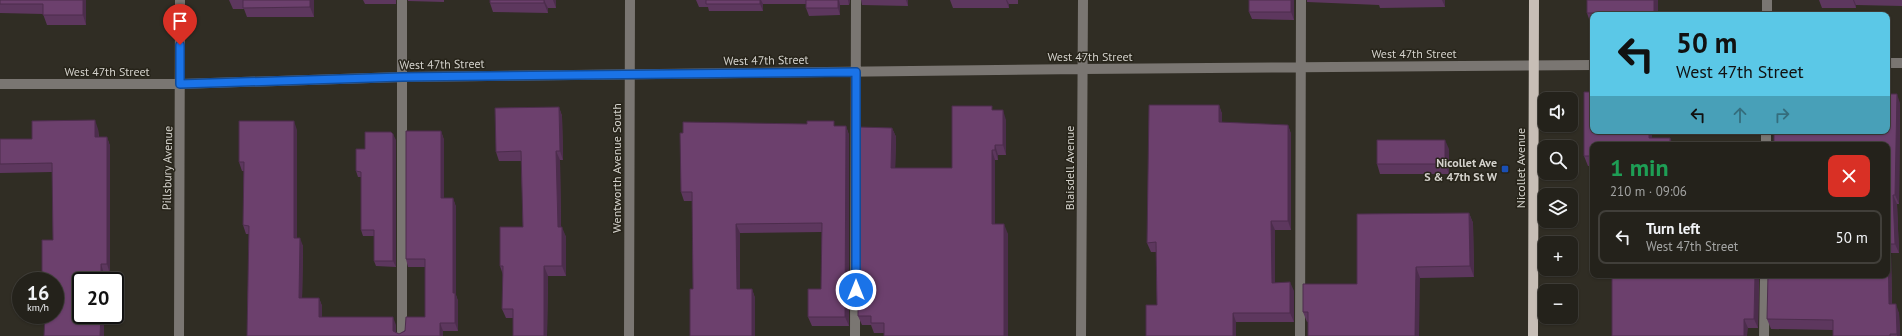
<!DOCTYPE html>
<html lang="en">
<head>
<meta charset="utf-8">
<style>
  :root { --surface:#24221b; --page:#302f28; --text:#f1f3f6; --muted:#a3a4a3; --line:#413f3a }
  body { margin:0; font-family:"PT Sans",sans-serif; background:var(--page); color:var(--text); height:100vh; display:flex; flex-direction:column; font-size:15px; white-space:nowrap }
  * { box-sizing:border-box; margin:0 }
  p { font-size:13px; color:var(--muted) }
  .icon { flex:none; width:22px; height:22px; fill:none; stroke:currentColor; stroke-width:2; stroke-linecap:round; stroke-linejoin:round }
  .map { position:relative; flex:1; overflow:hidden }
  .drawer { position:absolute; left:1590px; top:142px; width:300px; height:136px; display:flex; flex-direction:column; background:var(--surface); border-radius:8px; box-shadow:0 1px 3px #0004,0 0 0 1px var(--line) }
  .drawer>* { flex:none }
  .banner { position:absolute; left:1590px; top:12px; width:300px; height:122px; border-radius:8px; box-shadow:0 1px 3px #0004,0 0 0 1px var(--line); background:#5bc8e7; color:#111; overflow:hidden }
  .buttons { position:absolute; left:1538px; top:92px; display:grid; gap:8px }
  .buttons a { display:grid; place-items:center; width:40px; height:40px; border-radius:8px; background:var(--surface); box-shadow:0 1px 3px #0004,0 0 0 1px var(--line); font-size:20px }
  .speed { position:absolute; left:12px; top:272px; display:flex; gap:8px; font-size:20px; font-weight:700; text-align:center }
  .speed>* { display:grid; place-content:center; width:52px; height:52px; border-radius:50%; background:var(--surface); box-shadow:0 1px 3px #0004,0 0 0 1px var(--line); line-height:1 }
  .speed small { font-size:10px; font-weight:400 }
  .speed .limit { border:2px solid #111; border-radius:6px; background:#fff; color:#111 }
  .pin { position:absolute; display:grid; place-items:center; width:34px; height:34px; color:#fff; margin:-41px -17px; border-radius:50% 50% 50% 0; rotate:-45deg; box-shadow:0 0 4px #0007 }
  .pin .icon { rotate:45deg }
  .me { position:absolute; width:44px; margin:-22px; rotate:0deg; stroke-linejoin:round; filter:drop-shadow(0 0 3px #0008) }
  .turn { display:flex; align-items:center; gap:14px; height:84px; padding:0 20px; font-size:18px }
  .turn .icon { width:52px; height:52px; stroke-width:2.5 }
  .turn b { display:block; font-size:28px; line-height:34px }
  .lanes { display:flex; align-items:center; height:38px; padding:0 20px; background:#0003; justify-content:center; gap:20px; direction:ltr }
  .lanes .off { opacity:.35 }
  .round { display:grid; place-items:center; flex:none; width:42px; height:42px; border-radius:8px; background:var(--page) }
  .headline { display:flex; align-items:center; justify-content:space-between; height:68px; padding:0 20px }
  h1 { font-size:24px; font-weight:700; line-height:30px; color:#1e9e55 }
  ul { padding:0; list-style:none }
  li { display:flex; align-items:center; gap:12px; height:54px; margin:0 8px 6px; padding:0 12px; border:2px solid var(--line); border-radius:8px }
  li div { flex:1 }
  li b { display:block; font-size:15px }
  li em { font-style:normal }
  .map>svg:first-child { display:block }
</style>
</head>
<body>
<div class="map">
<svg width="1902" height="336" viewBox="0 0 1902 336">
  <rect width="100%" height="100%" fill="#302d24"/>
  <g fill="none" stroke-linecap="round" stroke-linejoin="round">
    <!-- minor -->
    <path stroke="#7a7672" stroke-width="10" d="M 1767,15 L 1767,0
      M 1887,63 L 1902,63
      M 0,84 L 180,84 L 402,77 L 1083,69 L 1593,65
      M 1766,145 L 1766,131
      M 179,336 L 180,0
      M 402,336 L 402,0
      M 629,336 L 630,0
      M 855,336 L 856,0
      M 1081,336 L 1083,0
      M 1300,336 L 1301,0
      M 1764,336 L 1765,275"/>
    <!-- major -->
    <path stroke="#c7beb6" stroke-width="10" d="M 1533,336 L 1534,0"/>
  </g>
  <!-- wall -->
  <path fill="#5d375e" d="M 0,0 L 86,0 L 86,25 L 47,25 L 43,14 L 0,13 Z
    M 229,0 L 314,0 L 314,17 L 247,17 L 244,9 L 233,9 Z
    M 363,0 L 396,0 L 396,4 L 365,4 Z
    M 408,0 L 444,0 L 444,2 L 408,1 Z
    M 490,0 L 556,0 L 556,8 L 548,8 L 548,13 L 493,12 L 490,3 Z
    M 696,0 L 850,0 L 849,5 L 840,5 L 840,15 L 809,16 L 806,8 L 806,4 L 763,4 L 763,11 L 709,11 L 708,7 L 699,7 Z
    M 861,0 L 908,0 L 908,6 L 862,5 Z
    M 950,0 L 1018,0 L 1018,4 L 1009,4 L 1009,8 L 953,8 Z
    M 1249,0 L 1294,0 L 1294,20 L 1252,19 L 1249,12 Z
    M 1307,0 L 1445,0 L 1445,7 L 1380,8 L 1379,5 L 1307,2 Z
    M 1658,0 L 1658,15 L 1593,15 L 1593,22 L 1590,22 L 1587,13 Z
    M 1819,0 L 1902,0 L 1902,6 L 1856,5 L 1856,8 L 1822,8 Z
    M 1584,92 L 1593,92 L 1593,131 L 1652,131 L 1652,138 L 1670,138 L 1673,145 L 1593,145 L 1593,166 L 1588,166 L 1584,156 Z
    M 1900,103 L 1899,204 L 1897,204 L 1899,253 L 1891,253 L 1892,304 L 1899,313 L 1900,336 L 1833,336 L 1833,330 L 1771,329 L 1767,319 L 1887,145 Z
    M 1219,105 L 1222,114 L 1222,123 L 1288,125 L 1291,134 L 1291,230 L 1275,230 L 1275,283 L 1294,291 L 1294,322 L 1236,322 L 1236,336 L 1157,305 L 1156,252 L 1151,252 L 1147,243 Z
    M 559,107 L 562,116 L 563,160 L 560,160 L 561,227 L 566,237 L 566,276 L 548,276 L 547,336 L 513,336 L 513,318 L 506,318 L 502,309 L 503,275 L 500,266 L 523,227 L 521,161 L 499,161 L 496,152 Z
    M 994,110 L 1006,120 L 1006,155 L 998,155 L 998,160 L 995,160 L 995,224 L 1008,234 L 884,333 L 874,333 L 871,325 L 862,325 L 858,316 L 892,128 L 896,137 L 895,168 L 952,168 Z
    M 836,126 L 846,126 L 849,135 L 849,326 L 812,326 L 808,317 L 821,289 L 822,232 L 740,233 L 740,289 L 752,289 L 755,298 L 755,336 L 693,289 L 692,201 L 684,201 L 681,192 Z
    M 98,129 L 99,137 L 107,137 L 110,146 L 110,274 L 104,274 L 104,336 L 44,336 L 55,281 L 43,281 L 42,277 L 53,240 L 52,172 L 0,173 L 0,139 L 32,139 Z
    M 297,130 L 297,238 L 303,246 L 302,298 L 319,298 L 322,306 L 322,317 L 396,325 L 396,332 L 399,334 L 425,317 L 425,267 L 408,267 L 406,259 L 441,131 L 444,140 L 444,198 L 453,198 L 456,207 L 456,295 L 458,301 L 458,331 L 443,331 L 443,336 L 247,336 L 249,234 L 246,234 L 243,225 L 244,171 L 242,171 L 239,162 Z
    M 396,140 L 396,267 L 376,266 L 374,261 L 374,236 L 363,236 L 361,230 L 361,177 L 358,177 L 356,171 L 365,149 Z
    M 1449,149 L 1449,174 L 1380,174 L 1377,164 Z
    M 1469,213 L 1473,223 L 1474,277 L 1420,278 L 1307,322 L 1303,312 L 1357,284 Z
    M 1611,275 L 1759,275 L 1758,328 L 1748,328 L 1612,278 Z"/>
  <!-- shaded-wall -->
  <path fill="#4c2d4c" d="M 83,0 L 86,0 L 86,25 L 83,15 Z
    M 310,0 L 314,0 L 314,17 L 310,7 Z
    M 544,0 L 548,8 L 548,13 L 544,3 Z
    M 553,0 L 556,0 L 556,8 Z
    M 760,0 L 761,0 L 763,4 L 763,11 L 760,4 Z
    M 838,0 L 839,0 L 840,5 L 840,15 L 838,8 Z
    M 848,0 L 850,0 L 849,5 Z
    M 906,0 L 908,0 L 908,6 Z
    M 1006,0 L 1007,0 L 1009,4 L 1009,8 Z
    M 1291,0 L 1294,0 L 1294,20 L 1291,12 Z
    M 1442,0 L 1445,0 L 1445,7 Z
    M 1654,0 L 1658,0 L 1658,15 L 1655,15 L 1654,13 Z
    M 1853,0 L 1854,0 L 1856,5 L 1856,8 Z
    M 1897,94 L 1900,103 L 1899,204 L 1895,195 Z
    M 1219,105 L 1222,114 L 1222,131 L 1219,122 Z
    M 559,107 L 562,116 L 563,160 L 560,151 Z
    M 1003,110 L 1006,120 L 1006,155 L 1003,145 Z
    M 95,120 L 98,129 L 99,146 L 95,137 Z
    M 294,121 L 297,130 L 297,246 L 294,238 Z
    M 1288,125 L 1291,134 L 1291,230 L 1288,221 Z
    M 846,126 L 849,135 L 849,326 L 845,317 Z
    M 892,128 L 896,137 L 895,178 L 891,168 Z
    M 441,131 L 444,140 L 444,206 L 441,198 Z
    M 1649,131 L 1652,131 L 1652,145 L 1649,138 Z
    M 393,134 L 396,140 L 396,267 L 393,261 Z
    M 107,137 L 110,146 L 110,274 L 107,264 Z
    M 1670,138 L 1673,145 L 1670,145 Z
    M 1445,140 L 1449,149 L 1449,174 L 1445,164 Z
    M 995,145 L 998,155 L 998,160 L 995,150 Z
    M 992,150 L 995,160 L 995,234 L 992,224 Z
    M 556,151 L 560,160 L 561,237 L 558,227 Z
    M 1893,195 L 1897,204 L 1899,253 L 1895,244 Z
    M 453,198 L 456,207 L 456,295 L 458,301 L 458,331 L 455,323 L 453,293 Z
    M 1469,213 L 1473,223 L 1474,277 L 1470,266 Z
    M 1271,221 L 1275,230 L 1275,292 L 1272,283 Z
    M 736,224 L 740,233 L 740,298 L 737,289 Z
    M 1004,224 L 1008,234 L 1008,336 L 1004,336 Z
    M 562,227 L 566,237 L 566,276 L 562,266 Z
    M 300,238 L 303,246 L 302,306 L 299,298 Z
    M 1888,244 L 1891,253 L 1892,314 L 1889,304 Z
    M 101,264 L 104,274 L 104,281 L 101,281 Z
    M 544,266 L 548,276 L 547,336 L 544,336 Z
    M 1416,267 L 1420,278 L 1419,336 L 1415,336 Z
    M 1755,275 L 1759,275 L 1758,328 L 1754,319 Z
    M 1290,282 L 1294,291 L 1294,322 L 1290,313 Z
    M 752,289 L 755,298 L 755,336 L 752,336 Z
    M 319,298 L 322,306 L 322,325 L 319,317 Z
    M 1896,304 L 1899,313 L 1900,336 L 1897,336 L 1897,334 Z
    M 1233,313 L 1236,322 L 1236,336 L 1233,336 Z
    M 101,315 L 104,315 L 104,336 L 100,336 Z
    M 393,317 L 396,325 L 396,336 L 393,331 Z
    M 1744,319 L 1748,328 L 1747,336 L 1744,336 Z
    M 440,323 L 443,331 L 443,336 L 440,336 Z"/>
  <!-- building -->
  <path fill="#6c406d" stroke="#4c2d4c" d="M 0,0 L 83,0 L 83,15 L 43,15 L 43,4 L 0,4 Z
    M 243,0 L 310,0 L 310,7 L 243,8 Z
    M 490,0 L 544,0 L 544,3 L 490,3 Z
    M 706,0 L 760,0 L 760,4 L 706,4 Z
    M 806,0 L 838,0 L 838,8 L 806,8 Z
    M 1249,0 L 1291,0 L 1291,12 L 1249,12 Z
    M 1587,0 L 1654,0 L 1654,13 L 1587,13 Z
    M 1584,92 L 1593,92 L 1593,131 L 1649,131 L 1649,138 L 1670,138 L 1670,145 L 1593,145 L 1593,156 L 1584,156 Z
    M 1887,94 L 1897,94 L 1895,195 L 1893,195 L 1895,244 L 1888,244 L 1889,304 L 1896,304 L 1897,334 L 1890,334 L 1890,336 L 1833,336 L 1833,320 L 1767,319 L 1768,275 L 1887,275 L 1887,145 L 1774,145 L 1774,131 L 1887,131 Z
    M 1149,105 L 1219,105 L 1219,122 L 1288,125 L 1288,221 L 1271,221 L 1272,283 L 1290,282 L 1290,313 L 1233,313 L 1233,336 L 1146,336 L 1146,305 L 1157,305 L 1156,242 L 1147,243 Z
    M 952,106 L 992,106 L 992,110 L 1003,110 L 1003,145 L 995,145 L 995,150 L 992,150 L 992,224 L 1004,224 L 1004,336 L 884,336 L 884,323 L 871,323 L 871,316 L 858,316 L 859,127 L 892,128 L 891,168 L 952,168 Z
    M 559,107 L 560,151 L 556,151 L 558,227 L 562,227 L 562,266 L 544,266 L 544,336 L 513,336 L 513,309 L 502,309 L 503,266 L 500,266 L 500,227 L 523,227 L 521,151 L 496,152 L 495,108 Z
    M 95,120 L 95,137 L 107,137 L 107,264 L 101,264 L 101,281 L 81,281 L 81,315 L 101,315 L 100,336 L 44,336 L 45,315 L 55,315 L 55,281 L 45,281 L 45,277 L 42,277 L 42,240 L 53,240 L 52,163 L 0,164 L 0,139 L 32,139 L 32,121 Z
    M 239,121 L 294,121 L 294,238 L 300,238 L 299,298 L 319,298 L 319,317 L 393,317 L 393,331 L 399,334 L 405,331 L 406,317 L 425,317 L 425,259 L 406,259 L 406,131 L 441,131 L 441,198 L 453,198 L 453,293 L 455,293 L 455,323 L 440,323 L 440,336 L 247,336 L 249,226 L 243,225 L 244,162 L 239,162 Z
    M 807,121 L 834,121 L 834,126 L 846,126 L 845,317 L 808,317 L 808,289 L 821,289 L 822,223 L 736,224 L 737,289 L 752,289 L 752,336 L 690,336 L 690,289 L 693,289 L 692,192 L 681,192 L 680,133 L 683,133 L 683,122 L 807,124 Z
    M 365,132 L 391,132 L 393,134 L 393,261 L 374,261 L 374,230 L 361,230 L 361,172 L 356,171 L 356,149 L 365,149 Z
    M 1377,140 L 1445,140 L 1445,164 L 1377,164 Z
    M 1469,213 L 1470,266 L 1416,267 L 1415,336 L 1308,336 L 1308,312 L 1303,312 L 1303,284 L 1357,284 L 1357,214 Z
    M 1612,275 L 1755,275 L 1754,319 L 1744,319 L 1744,336 L 1612,336 Z"/>
  <g fill="none" stroke-linecap="round" stroke-linejoin="round">
    <!-- route casing -->
    <g stroke="#114b97" stroke-width="10">
      <path id="route" d="M 180,45 L 180,84 L 402,77 L 856,72 L 856,290"/>
    </g>
    <!-- route -->
    <use href="#route" stroke="#1a73e8" stroke-width="7"/>
  </g>
  <!-- markers -->
  <rect fill="#1a4fb4" stroke="#27241a" stroke-width="1.5" x="1501" y="165" width="8" height="8" rx="2"/>
  <g text-anchor="middle" dominant-baseline="central" stroke-width="3" stroke-linejoin="round" paint-order="stroke">
    <!-- street labels -->
    <g font-size="12" fill="#d3d1cb" stroke="#27241a">
      <text x="1414" y="53">West 47th Street</text>
      <text x="1090" y="56">West 47th Street</text>
      <text transform="translate(766 60) rotate(-1)">West 47th Street</text>
      <text transform="translate(442 64) rotate(-1)">West 47th Street</text>
      <text x="107" y="71">West 47th Street</text>
      <text transform="translate(167 168) rotate(-89)">Pillsbury Avenue</text>
      <text transform="translate(616 168) rotate(-90)">Wentworth Avenue South</text>
      <text transform="translate(1069 168) rotate(-90)">Blaisdell Avenue</text>
      <text transform="translate(1520 168) rotate(-90)">Nicollet Avenue</text>
    </g>
    <!-- poi labels -->
    <g font-size="12" font-weight="bold" fill="#d3d1cb" stroke="#27241a" text-anchor="end">
      <text x="1497" y="162">Nicollet Ave<tspan x="1497" dy="14">S &amp; 47th St W</tspan></text>
    </g>
  </g>
</svg>
<div class="buttons">
<a><svg class="icon" aria-label="sound" viewBox="0 0 24 24"><path d="M4 9h4l5-4v14l-5-4H4zM17 9q2 3 0 6"/></svg></a>
<a><svg class="icon" aria-label="search" viewBox="0 0 24 24"><circle cx="10" cy="10" r="6"/><path d="M15 15l6 6"/></svg></a>
<a><svg class="icon" aria-label="layers" viewBox="0 0 24 24"><path d="M12 4l9 5-9 5-9-5zM3 14l9 5 9-5"/></svg></a>
<a>+</a>
<a>−</a>
</div>
<div class="speed"><div>16<small>km/h</small></div><div class="limit">20</div></div>
<div class="pin" style="left:180px;top:45px;background:#d93025"><svg class="icon" aria-label="arrive" viewBox="0 0 24 24"><path d="M6 21V4h12l-3 4 3 4H6"/></svg></div>
<svg class="me" style="left:856px;top:290px" viewBox="-20 -20 40 40"><circle r="17" fill="#1a73e8" stroke="#fff" stroke-width="3"/><path d="M0-11L8 9 0 5-8 9z" fill="#fff"/></svg>
<div class="banner">
<div class="turn"><svg class="icon" aria-label="left" viewBox="0 0 24 24"><path d="M17 20v-9H6M10 6l-5 5 5 5"/></svg><div><b>50 m</b>West 47th Street</div></div>
<div class="lanes"><svg class="icon" aria-label="left" viewBox="0 0 24 24"><path d="M17 20v-9H6M10 6l-5 5 5 5"/></svg><svg class="icon off" aria-label="ahead" viewBox="0 0 24 24"><path d="M12 20V5M6 11l6-6 6 6"/></svg><svg class="icon off" aria-label="right" viewBox="0 0 24 24"><path d="M7 20v-9h11M14 6l5 5-5 5"/></svg></div>
</div>
<section class="drawer">
<div class="headline"><div><h1>1 min</h1><p>210 m · 09:06</p></div><a class="round" style="background:#d93025;color:#fff"><svg class="icon" aria-label="close" viewBox="0 0 24 24"><path d="M6 6l12 12M18 6L6 18"/></svg></a></div>
<ul>
<li><svg class="icon" aria-label="left" viewBox="0 0 24 24"><path d="M17 20v-9H6M10 6l-5 5 5 5"/></svg><div><b>Turn left</b><p>West 47th Street</p></div><em>50 m</em></li>
</ul>
</section>
</div>
</body>
</html>
